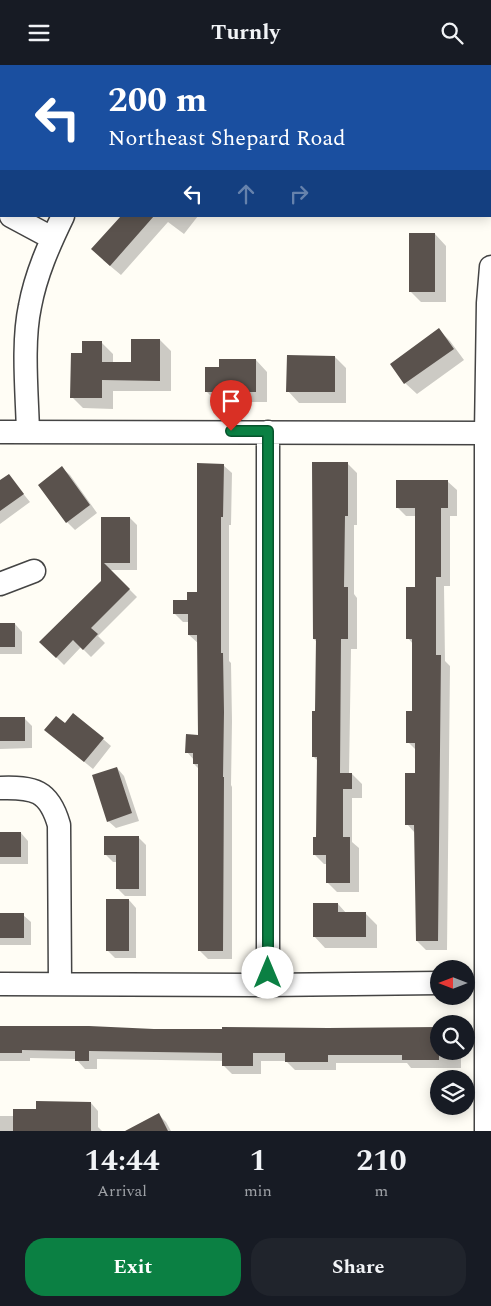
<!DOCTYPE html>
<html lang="en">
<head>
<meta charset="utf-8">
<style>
  :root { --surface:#171b24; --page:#20242c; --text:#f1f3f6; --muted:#9ea1a6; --accent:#0b8043 }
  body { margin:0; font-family:Spectral,serif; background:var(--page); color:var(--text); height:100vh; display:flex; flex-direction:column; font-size:19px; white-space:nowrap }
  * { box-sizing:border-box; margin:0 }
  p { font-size:16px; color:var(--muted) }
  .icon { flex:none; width:28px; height:28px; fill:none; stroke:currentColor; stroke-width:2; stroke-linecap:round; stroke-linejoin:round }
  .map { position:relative; height:1066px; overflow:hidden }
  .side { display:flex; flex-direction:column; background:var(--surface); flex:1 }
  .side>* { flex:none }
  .banner { position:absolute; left:0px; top:0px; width:491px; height:152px; box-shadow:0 2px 12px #0003; background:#1a4fa0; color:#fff; overflow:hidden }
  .needle { width:32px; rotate:270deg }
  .fabs { position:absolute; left:430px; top:895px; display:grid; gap:10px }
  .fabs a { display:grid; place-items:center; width:45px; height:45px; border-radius:50%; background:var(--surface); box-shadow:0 2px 12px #0003; font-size:25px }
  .pin { position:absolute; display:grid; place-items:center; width:42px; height:42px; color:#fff; margin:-51px -21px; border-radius:50% 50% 50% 0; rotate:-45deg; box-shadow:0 0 5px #0007 }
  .pin .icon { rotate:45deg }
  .me { position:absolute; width:55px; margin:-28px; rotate:0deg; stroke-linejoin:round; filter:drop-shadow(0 0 4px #0008) }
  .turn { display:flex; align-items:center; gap:18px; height:105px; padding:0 25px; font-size:22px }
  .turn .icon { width:65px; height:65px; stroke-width:2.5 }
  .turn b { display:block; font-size:35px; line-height:42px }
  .lanes { display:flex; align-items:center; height:48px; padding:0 25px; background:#0003; justify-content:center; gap:25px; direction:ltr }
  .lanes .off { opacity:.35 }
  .eta { display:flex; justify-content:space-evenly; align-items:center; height:85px; text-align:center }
  .eta b { font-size:30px; font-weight:700; line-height:35px }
  .action { display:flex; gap:10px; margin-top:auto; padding:10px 25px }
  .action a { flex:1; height:58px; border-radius:20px; background:var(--accent); color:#fff; font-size:20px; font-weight:700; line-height:58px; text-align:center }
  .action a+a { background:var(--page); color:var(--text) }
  header { display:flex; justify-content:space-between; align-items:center; height:65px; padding:0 25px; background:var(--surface); font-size:22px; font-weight:700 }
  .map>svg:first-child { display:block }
</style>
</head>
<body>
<header><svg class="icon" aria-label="menu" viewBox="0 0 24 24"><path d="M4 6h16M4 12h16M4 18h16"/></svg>Turnly<svg class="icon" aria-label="search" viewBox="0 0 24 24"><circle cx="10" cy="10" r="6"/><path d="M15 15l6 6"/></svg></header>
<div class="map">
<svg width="491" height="1066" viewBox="0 0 491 1066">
  <rect width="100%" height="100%" fill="#fffdf5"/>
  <!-- shadow -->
  <path fill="#0003" d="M 11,0 L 89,0 L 89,1 L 12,1 Z
    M 239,0 L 271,0 L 272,1 L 239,1 Z
    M 0,29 L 1,29 L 1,88 L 0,88 Z
    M 129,151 L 198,151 L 184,169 L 168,157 L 121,210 L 103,195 Z
    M 435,169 L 446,181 L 446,237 L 421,237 L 410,226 Z
    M 439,265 L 450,276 L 464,295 L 417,329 L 405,318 L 392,299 Z
    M 160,275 L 171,286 L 171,326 L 113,326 L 113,344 L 83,343 L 72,332 L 83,289 L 102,278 L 113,289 L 113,298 L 132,298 Z
    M 335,292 L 346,303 L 346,338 L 299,338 L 288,326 Z
    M 256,295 L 267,307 L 267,337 L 217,337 L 206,326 L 221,303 Z
    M 347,398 L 357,408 L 357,460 L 354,460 L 354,529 L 357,533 L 357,584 L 351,584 L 349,709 L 352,709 L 362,719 L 362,733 L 352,733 L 352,777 L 359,783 L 359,827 L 337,827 L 327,817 L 327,799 L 324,799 L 314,789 L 317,774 L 318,696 L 313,691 L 316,648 L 317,577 L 314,574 Z
    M 223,400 L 232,408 L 231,460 L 229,460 L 229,596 L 231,598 L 232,656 L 231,720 L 232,722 L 232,894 L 208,894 L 199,885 L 199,704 L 194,699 L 194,695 L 187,687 L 199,671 L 199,579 L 189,570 L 189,557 L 183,557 L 174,548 L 198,528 Z
    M 62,403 L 70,410 L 97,448 L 75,465 L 67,457 Z
    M 8,410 L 30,437 L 0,459 L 0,417 Z
    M 447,416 L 457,425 L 457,451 L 450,451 L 450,521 L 444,521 L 445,596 L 450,601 L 447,885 L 426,885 L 417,876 L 415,768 L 407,759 L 416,709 L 416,685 L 408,677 L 413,648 L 413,579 L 408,573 L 416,524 L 416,451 L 406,451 L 397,442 Z
    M 102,453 L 130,453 L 137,460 L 137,505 L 110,505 L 137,532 L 98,571 L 105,578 L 91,592 L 81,582 L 64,600 L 41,577 L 102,517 Z
    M 0,559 L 15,559 L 22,567 L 22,589 L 0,589 Z
    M 0,653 L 24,653 L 32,661 L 32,683 L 0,684 Z
    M 65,660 L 103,674 L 111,681 L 93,704 L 54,672 Z
    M 117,703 L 124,711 L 139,756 L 116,763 L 108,756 Z
    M 0,768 L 21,768 L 28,776 L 28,799 L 0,799 Z
    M 138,772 L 146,780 L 146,831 L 125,831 L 118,824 L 118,797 L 113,797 L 105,789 Z
    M 129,835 L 136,843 L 136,893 L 115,893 L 107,885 Z
    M 338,839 L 347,849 L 366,849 L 377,860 L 377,883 L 325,883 L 314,871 Z
    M 0,849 L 23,850 L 31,857 L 31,880 L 0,880 Z
    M 0,962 L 461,986 L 461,1003 L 411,1003 L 407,998 L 336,998 L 336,1005 L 295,1005 L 286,996 L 261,996 L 261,1009 L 232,1009 L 224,1001 L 224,996 L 97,994 L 97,1004 L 85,1004 L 76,994 L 30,993 L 30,996 L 0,996 Z
    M 91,1038 L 98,1046 L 98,1062 L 102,1066 L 0,1066 L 0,1051 L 15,1051 L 38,1046 Z
    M 159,1050 L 166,1057 L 171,1066 L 128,1066 Z"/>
  <!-- building -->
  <path fill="#5a524d" d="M 121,151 L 154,151 L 110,201 L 91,184 Z
    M 409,168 L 435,168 L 435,227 L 409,227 Z
    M 439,263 L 454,284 L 404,319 L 390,299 Z
    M 131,274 L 160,274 L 160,316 L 102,315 L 102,333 L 70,333 L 71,288 L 82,288 L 82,276 L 102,276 L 102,297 L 131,297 Z
    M 287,290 L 335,291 L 335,327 L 286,327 Z
    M 219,294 L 256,294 L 256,327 L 205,327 L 205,302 L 219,302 Z
    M 312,397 L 348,397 L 348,451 L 345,451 L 344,522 L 348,522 L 348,574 L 341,574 L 340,708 L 352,708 L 352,724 L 343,724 L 343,772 L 350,772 L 350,818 L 326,818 L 326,790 L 313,790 L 313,772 L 316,772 L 317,692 L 312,692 L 312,646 L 315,646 L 316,574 L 313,574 Z
    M 197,398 L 224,399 L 223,452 L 221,452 L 221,588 L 223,588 L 224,647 L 223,712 L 224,712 L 223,886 L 198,886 L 198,699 L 193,699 L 193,688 L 185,688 L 186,669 L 198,670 L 197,570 L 188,570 L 188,549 L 173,549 L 173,535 L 187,535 L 187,527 L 197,527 Z
    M 62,401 L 90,440 L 66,458 L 38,420 Z
    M 9,409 L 24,429 L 0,446 L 0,415 Z
    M 396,415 L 448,415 L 448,443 L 441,443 L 441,512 L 436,512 L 436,590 L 441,590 L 438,876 L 416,876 L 414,760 L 405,760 L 405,708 L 415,708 L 415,678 L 406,678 L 406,646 L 412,646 L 412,574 L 406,574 L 406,522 L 415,522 L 415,443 L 396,443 Z
    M 101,452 L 130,452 L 130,498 L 104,498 L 130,524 L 91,563 L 98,569 L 83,585 L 73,575 L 56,593 L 39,577 L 101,516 Z
    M 0,558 L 15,558 L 15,582 L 0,582 Z
    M 73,648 L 104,673 L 84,697 L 44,665 L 56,651 L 65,658 Z
    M 0,652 L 25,652 L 25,676 L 0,676 Z
    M 117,702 L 132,748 L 107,757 L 92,710 Z
    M 0,767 L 21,767 L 21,792 L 0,792 Z
    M 104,771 L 139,771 L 139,824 L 116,824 L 116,790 L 104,790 Z
    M 106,834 L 129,834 L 129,886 L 106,886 Z
    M 313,838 L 338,838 L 338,847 L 366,847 L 366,872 L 313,872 Z
    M 0,848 L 24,848 L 24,873 L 0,873 Z
    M 0,961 L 89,961 L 154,964 L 222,964 L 222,962 L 328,963 L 439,962 L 439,995 L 402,995 L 402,990 L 328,990 L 328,997 L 285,997 L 285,988 L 253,988 L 253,1001 L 222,1001 L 222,988 L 89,986 L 89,996 L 75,996 L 75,986 L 22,985 L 22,988 L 0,988 Z
    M 36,1036 L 91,1037 L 91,1066 L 13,1066 L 13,1044 L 36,1044 Z
    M 159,1048 L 168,1066 L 125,1066 Z"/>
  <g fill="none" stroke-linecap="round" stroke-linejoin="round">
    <!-- minor casing -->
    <g stroke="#444" stroke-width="25">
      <path id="minor" d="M 175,1 L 175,0
        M 11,151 L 52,173
        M 0,367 L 491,368
        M 28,367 C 27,328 22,278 30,241 C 36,209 49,180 63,151
        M 268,367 L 268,920
        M 0,519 L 34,506
        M 0,723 C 34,722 49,725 59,760 L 60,919
        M 0,919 L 268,920 L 439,918
        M 486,1066 L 486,368 L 488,238 L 491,202"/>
    </g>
    <!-- minor -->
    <use href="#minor" stroke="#fff" stroke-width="22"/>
  </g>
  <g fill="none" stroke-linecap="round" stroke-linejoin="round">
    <!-- route casing -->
    <g stroke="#07532c" stroke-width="12">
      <path id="route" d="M 231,366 L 268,366 L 268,908"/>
    </g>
    <!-- route -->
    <use href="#route" stroke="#0b8043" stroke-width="9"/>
  </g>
</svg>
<div class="fabs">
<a><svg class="needle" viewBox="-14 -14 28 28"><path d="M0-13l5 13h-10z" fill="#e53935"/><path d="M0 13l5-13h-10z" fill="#9ea1a6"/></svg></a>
<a><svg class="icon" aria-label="search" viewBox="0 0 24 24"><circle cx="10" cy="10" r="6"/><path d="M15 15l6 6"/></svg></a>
<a><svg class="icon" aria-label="layers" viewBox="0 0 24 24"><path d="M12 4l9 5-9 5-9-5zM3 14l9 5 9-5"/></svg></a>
</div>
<div class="pin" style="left:231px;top:366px;background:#d93025"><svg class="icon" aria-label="arrive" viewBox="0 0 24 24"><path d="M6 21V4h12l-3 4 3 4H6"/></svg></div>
<svg class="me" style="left:268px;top:908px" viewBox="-20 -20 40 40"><circle r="19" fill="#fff"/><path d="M0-13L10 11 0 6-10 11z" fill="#0b8043"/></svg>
<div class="banner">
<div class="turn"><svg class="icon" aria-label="left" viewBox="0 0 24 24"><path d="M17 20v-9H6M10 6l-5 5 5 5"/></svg><div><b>200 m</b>Northeast Shepard Road</div></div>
<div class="lanes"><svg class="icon" aria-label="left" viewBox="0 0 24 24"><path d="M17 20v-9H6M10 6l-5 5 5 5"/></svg><svg class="icon off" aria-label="ahead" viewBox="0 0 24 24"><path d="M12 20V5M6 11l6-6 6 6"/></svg><svg class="icon off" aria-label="right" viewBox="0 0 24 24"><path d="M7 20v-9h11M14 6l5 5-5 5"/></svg></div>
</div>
</div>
<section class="side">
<div class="eta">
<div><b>14:44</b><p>Arrival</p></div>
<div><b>1</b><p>min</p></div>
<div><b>210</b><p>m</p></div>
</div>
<div class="action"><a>Exit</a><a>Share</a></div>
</section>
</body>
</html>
